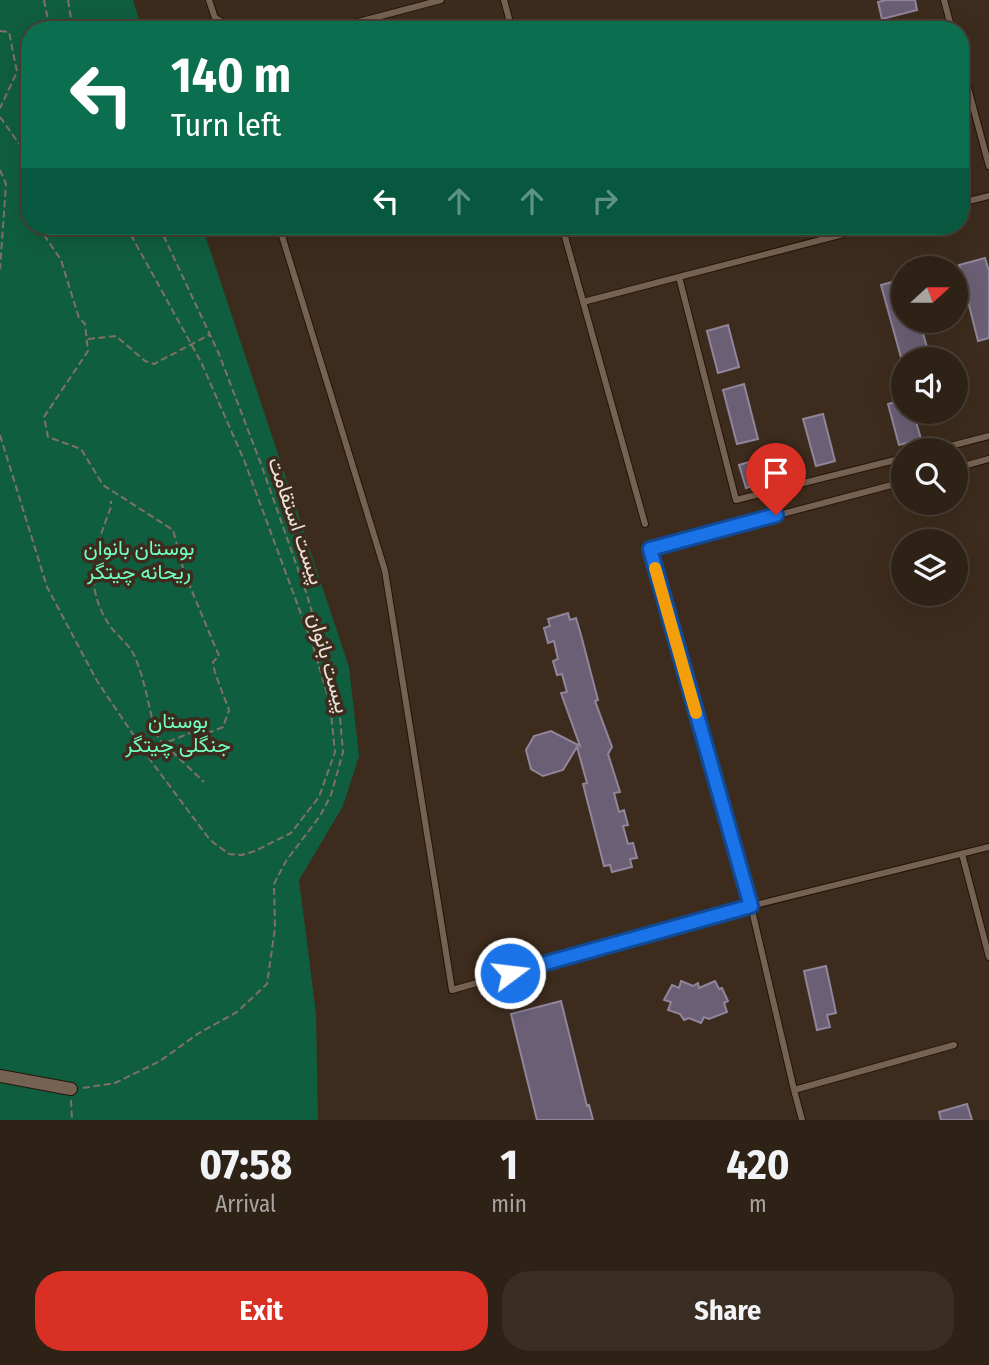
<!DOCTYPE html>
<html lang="en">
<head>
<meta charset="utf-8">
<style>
  :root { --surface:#2e2116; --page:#3a2e23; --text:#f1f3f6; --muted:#a7a3a1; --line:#493e35; --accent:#d93025 }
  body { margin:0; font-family:"Fira Sans Condensed",Vazirmatn,sans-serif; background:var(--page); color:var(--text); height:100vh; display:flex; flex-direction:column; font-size:26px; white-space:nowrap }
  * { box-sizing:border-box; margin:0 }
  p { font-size:23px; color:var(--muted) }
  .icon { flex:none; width:38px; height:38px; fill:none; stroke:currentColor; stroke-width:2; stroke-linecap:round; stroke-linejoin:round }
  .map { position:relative; height:1120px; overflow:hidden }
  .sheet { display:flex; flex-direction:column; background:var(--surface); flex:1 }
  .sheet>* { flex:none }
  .top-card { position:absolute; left:21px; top:21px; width:948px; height:214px; border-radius:28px; box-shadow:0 7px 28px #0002,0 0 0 2px var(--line); background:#0b6e4f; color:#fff; overflow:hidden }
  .needle { width:46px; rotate:69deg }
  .tools { position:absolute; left:891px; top:256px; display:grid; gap:14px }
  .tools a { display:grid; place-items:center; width:77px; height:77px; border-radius:50%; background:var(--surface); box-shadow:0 7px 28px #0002,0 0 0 2px var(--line); font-size:35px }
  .pin { position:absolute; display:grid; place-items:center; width:60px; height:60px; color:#fff; margin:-72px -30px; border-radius:50% 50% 50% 0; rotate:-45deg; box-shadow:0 0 7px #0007 }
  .pin .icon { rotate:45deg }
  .me { position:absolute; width:77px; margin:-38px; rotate:75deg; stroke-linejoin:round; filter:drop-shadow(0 0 5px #0008) }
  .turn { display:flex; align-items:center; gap:24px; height:147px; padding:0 35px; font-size:32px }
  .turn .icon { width:91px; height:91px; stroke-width:2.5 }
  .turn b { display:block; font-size:49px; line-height:60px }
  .lanes { display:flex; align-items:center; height:66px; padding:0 35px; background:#0003; justify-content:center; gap:35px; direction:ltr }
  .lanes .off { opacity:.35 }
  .eta { display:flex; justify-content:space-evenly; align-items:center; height:119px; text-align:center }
  .eta b { font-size:42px; font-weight:700; line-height:49px }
  .cta { display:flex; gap:14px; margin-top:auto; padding:14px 35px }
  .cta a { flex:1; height:80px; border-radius:28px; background:var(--accent); color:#fff; font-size:28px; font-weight:700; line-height:80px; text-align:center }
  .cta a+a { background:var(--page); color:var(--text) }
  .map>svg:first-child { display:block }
</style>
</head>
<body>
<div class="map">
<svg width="989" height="1120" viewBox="0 0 989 1120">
  <rect width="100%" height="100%" fill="#3d2c1d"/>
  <!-- green -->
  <path fill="#105e40" d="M 0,0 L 133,0 L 142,30 L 30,30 L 30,226 L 202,226 L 349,667 L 359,756 L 343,806 L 299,880 L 316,1014 L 318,1120 L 0,1120 Z"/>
  <!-- building -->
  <path fill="#6a5f74" stroke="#90859b" stroke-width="2" d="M 886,0 L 915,0 L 917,10 L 882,19 L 878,2 Z
    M 985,258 L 989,271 L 989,338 L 978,341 L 959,265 Z
    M 903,279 L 903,320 L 919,320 L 929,354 L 902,361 L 881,285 Z
    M 728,325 L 739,367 L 718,373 L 707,331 Z
    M 744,384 L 758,439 L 737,444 L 723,390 Z
    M 903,400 L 903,411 L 913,411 L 921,439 L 899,445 L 888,404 Z
    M 823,414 L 835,461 L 816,466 L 803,419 Z
    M 763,458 L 769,481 L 746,488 L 739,465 Z
    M 568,613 L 570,620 L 576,618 L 581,635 L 598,700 L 595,701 L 612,747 L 608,754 L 620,792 L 614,793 L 619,812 L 624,810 L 628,825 L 623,826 L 628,844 L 633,843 L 637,858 L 630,859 L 632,867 L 612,872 L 610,865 L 604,866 L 583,784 L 587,783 L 577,747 L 563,770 L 543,776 L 531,769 L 526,750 L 534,736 L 551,731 L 580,746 L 561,693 L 567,692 L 562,674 L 557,675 L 553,661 L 558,659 L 554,641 L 548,643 L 544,628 L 550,626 L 548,619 Z
    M 826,966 L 836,1013 L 827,1015 L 830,1027 L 817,1030 L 804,971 Z
    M 681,981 L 693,986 L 698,983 L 699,988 L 715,981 L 719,989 L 722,988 L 728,1001 L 724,1003 L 727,1012 L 709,1019 L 704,1017 L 701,1023 L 689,1018 L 684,1020 L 680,1014 L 668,1010 L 671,1002 L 664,1000 L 672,985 L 679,988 Z
    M 561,1001 L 587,1106 L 589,1105 L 593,1120 L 537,1120 L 511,1014 Z
    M 967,1104 L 972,1120 L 941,1120 L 939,1112 Z"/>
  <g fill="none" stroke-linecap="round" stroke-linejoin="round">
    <!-- service casing -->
    <g stroke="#231406" stroke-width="8">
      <path id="service" d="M 209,0 L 215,18 L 237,30
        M 504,0 L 512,30
        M 944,0 L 952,30
        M 328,30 L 441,0
        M 961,62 L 989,166
        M 961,203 L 989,196
        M 279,226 L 385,571 L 452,990 L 751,906 L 989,847
        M 562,226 L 645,524
        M 679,277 L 736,500 L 903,458
        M 583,302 L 874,226
        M 935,450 L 989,436
        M 956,468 L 989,459
        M 903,482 L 650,549 L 751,906 L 794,1090 L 954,1045
        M 962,854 L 989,957
        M 794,1090 L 802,1120"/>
    </g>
    <!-- minor casing -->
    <g stroke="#231406" stroke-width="14">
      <path id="minor" d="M 0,1076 L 71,1089"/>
    </g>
    <!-- path -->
    <path stroke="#7f7164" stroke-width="2" stroke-dasharray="7 3.5" stroke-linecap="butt" d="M 44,0 L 50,30
      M 68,0 L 73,30
      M 0,31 L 9,32 L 17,72 L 0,108
      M 0,117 L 30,159
      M 0,170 L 6,184 L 0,269
      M 38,226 L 61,260 L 79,318 L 85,324 L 88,351 L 44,417 L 48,437 L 81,449 L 103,485 L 173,530 L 184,572 L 219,656 L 213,662 L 215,673 L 229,710 L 223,727 L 198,737 L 190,733 L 163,744 L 156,734 C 149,709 145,679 134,655 C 129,644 117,636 110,626 C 82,585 95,548 111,507 L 111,501
      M 88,339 L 116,336 L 145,361 L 154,364 L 209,335
      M 0,435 L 47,587 L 97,681 L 151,761 L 210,840 L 229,854 L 242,855 L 255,851 L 291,833 L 319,797 L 335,752 L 330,704 L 314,649 L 244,460 L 201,362 L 126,226
      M 164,744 L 204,782
      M 83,1088 L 115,1083 L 160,1061 L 199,1033 L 237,1012 L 267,984 L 275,928 L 274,884 L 286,861 L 320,816 L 331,795 L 343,752 L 339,706 L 307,595 L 261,464 L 219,354 L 159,226
      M 71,1100 L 72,1120"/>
    <!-- service -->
    <use href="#service" stroke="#766252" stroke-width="6"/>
    <!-- minor -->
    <use href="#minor" stroke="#766252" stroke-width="12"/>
  </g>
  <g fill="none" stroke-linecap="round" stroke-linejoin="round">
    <!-- route casing -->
    <g stroke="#114b97" stroke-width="18">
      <path id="route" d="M 510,973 L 751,906 L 650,549 L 776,515"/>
    </g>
    <!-- route -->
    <use href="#route" stroke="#1a73e8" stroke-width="12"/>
    <!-- slow -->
    <path stroke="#f59e0b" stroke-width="12" d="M 655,568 L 696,713"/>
  </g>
  <g text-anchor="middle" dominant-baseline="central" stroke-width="7" stroke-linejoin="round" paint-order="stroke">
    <!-- street labels -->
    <g font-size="21" fill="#ede2d8" stroke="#3d2c1d">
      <text transform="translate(296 521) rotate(71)">پیست استقامت</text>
      <text transform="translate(329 663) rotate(74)">پیست بانوان</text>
    </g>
    <!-- park labels -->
    <g font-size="21" fill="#71ffc1" stroke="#3d2c1d">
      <text x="139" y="548">بوستان بانوان<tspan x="139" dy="24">ریحانه چیتگر</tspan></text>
      <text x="178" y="721">بوستان<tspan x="178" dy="24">جنگلی چیتگر</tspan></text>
    </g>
  </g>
</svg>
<div class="tools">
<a><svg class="needle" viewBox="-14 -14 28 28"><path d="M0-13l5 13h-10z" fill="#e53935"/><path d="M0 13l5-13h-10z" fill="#a7a3a1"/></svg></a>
<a><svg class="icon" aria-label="sound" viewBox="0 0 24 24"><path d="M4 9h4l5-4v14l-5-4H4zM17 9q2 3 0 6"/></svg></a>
<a><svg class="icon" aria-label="search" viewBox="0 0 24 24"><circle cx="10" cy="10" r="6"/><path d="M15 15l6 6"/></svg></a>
<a><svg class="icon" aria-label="layers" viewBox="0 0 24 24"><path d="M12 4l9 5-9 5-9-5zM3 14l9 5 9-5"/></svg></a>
</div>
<div class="pin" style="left:776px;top:515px;background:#d93025"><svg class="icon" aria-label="arrive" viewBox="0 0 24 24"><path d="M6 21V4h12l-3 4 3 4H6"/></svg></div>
<svg class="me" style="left:510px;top:973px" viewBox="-20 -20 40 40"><circle r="17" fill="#1a73e8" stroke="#fff" stroke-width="3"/><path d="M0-11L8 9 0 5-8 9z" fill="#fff"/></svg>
<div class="top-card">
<div class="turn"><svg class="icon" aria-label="left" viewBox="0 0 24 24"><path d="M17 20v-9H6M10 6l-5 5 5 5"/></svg><div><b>140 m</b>Turn left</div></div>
<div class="lanes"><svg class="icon" aria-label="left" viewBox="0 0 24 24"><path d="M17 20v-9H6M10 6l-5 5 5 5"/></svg><svg class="icon off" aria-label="ahead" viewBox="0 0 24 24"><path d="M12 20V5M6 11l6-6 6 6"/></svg><svg class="icon off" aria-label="ahead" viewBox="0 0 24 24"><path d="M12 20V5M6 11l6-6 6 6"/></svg><svg class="icon off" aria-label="right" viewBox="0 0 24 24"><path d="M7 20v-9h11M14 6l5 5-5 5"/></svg></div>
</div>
</div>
<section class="sheet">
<div class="eta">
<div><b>07:58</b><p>Arrival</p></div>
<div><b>1</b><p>min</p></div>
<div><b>420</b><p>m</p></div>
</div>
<div class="cta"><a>Exit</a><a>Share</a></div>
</section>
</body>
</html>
